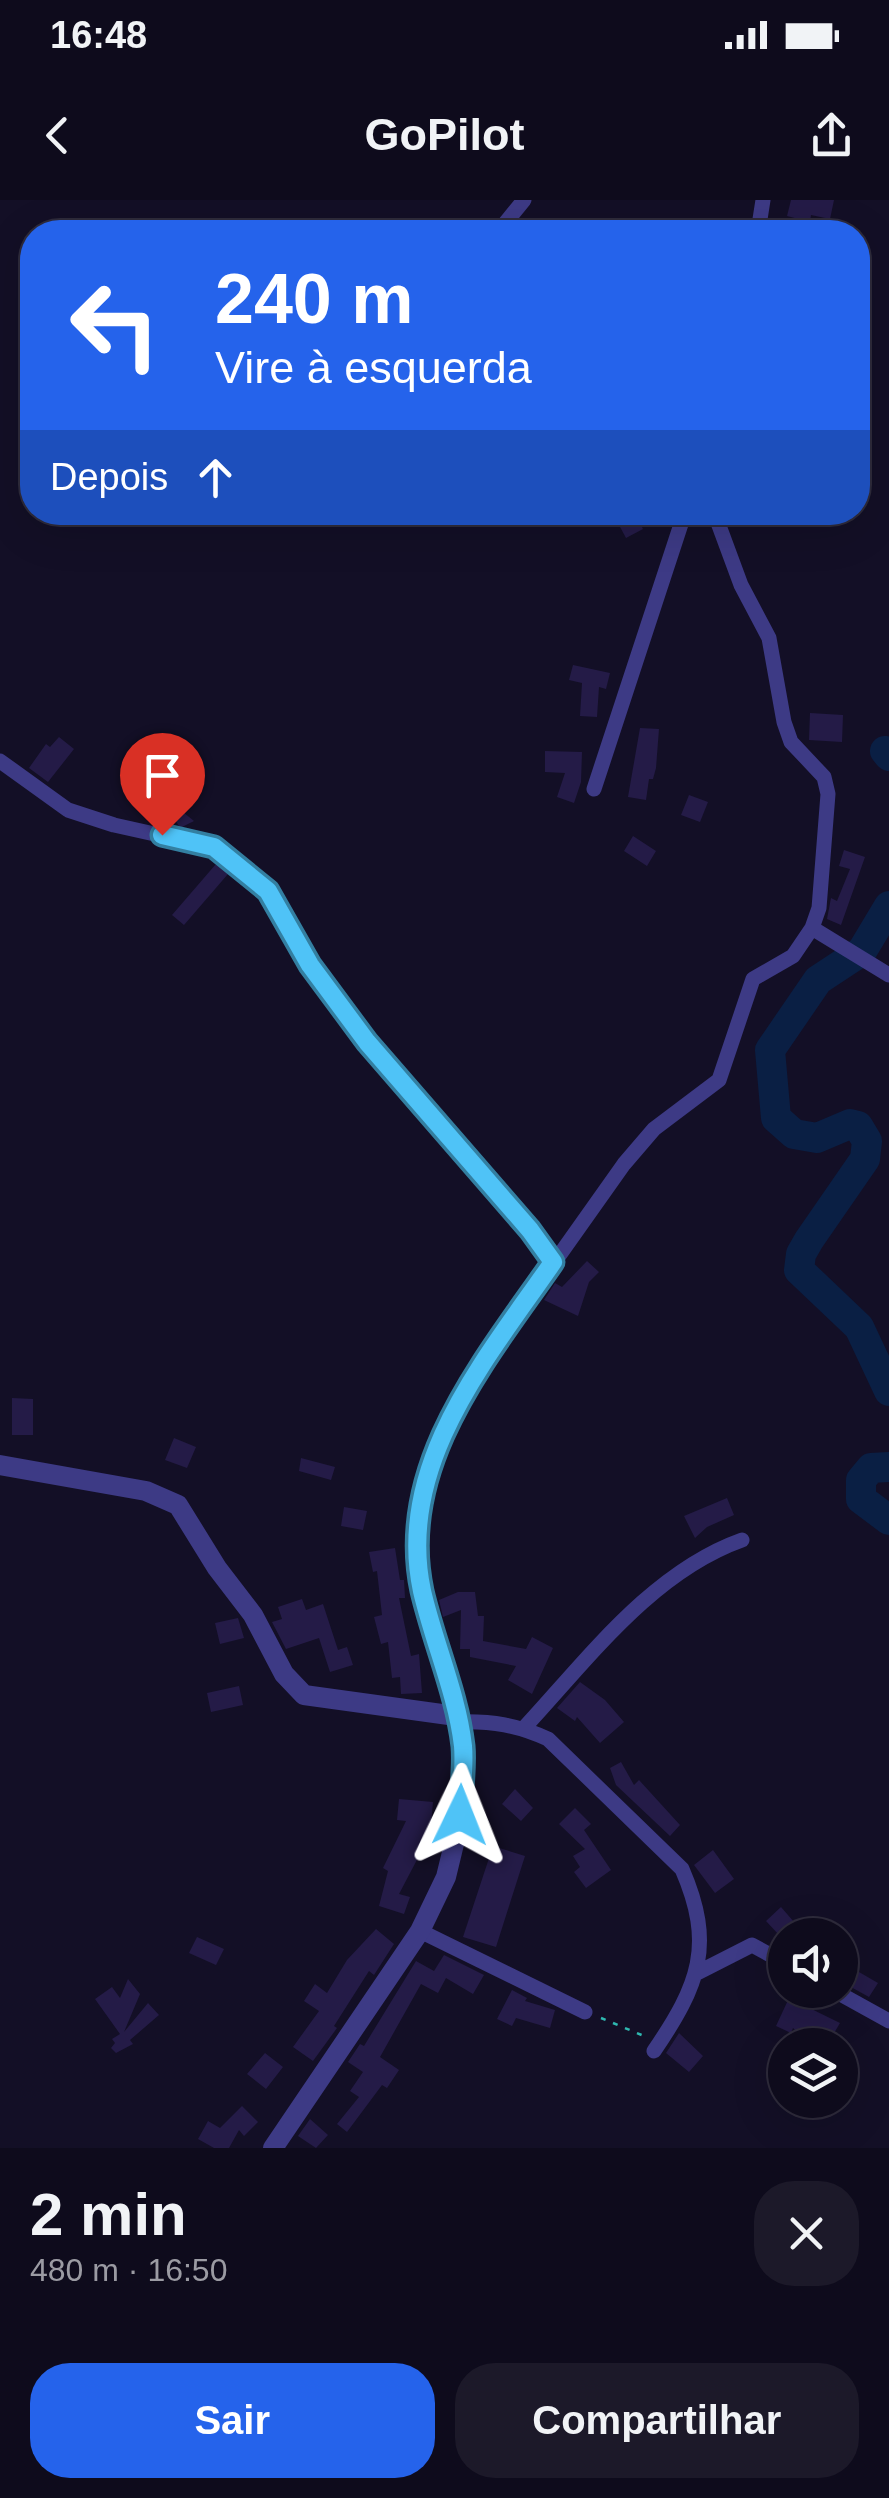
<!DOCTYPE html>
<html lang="pt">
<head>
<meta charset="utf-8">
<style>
  :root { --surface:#0e0b1c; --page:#1c1929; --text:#f1f3f6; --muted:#9b9ba3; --line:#2e2b3b; --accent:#2563eb }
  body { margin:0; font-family:Arial,sans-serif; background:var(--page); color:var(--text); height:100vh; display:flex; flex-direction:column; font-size:38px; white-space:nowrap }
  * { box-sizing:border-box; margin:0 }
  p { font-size:32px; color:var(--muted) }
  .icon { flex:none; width:55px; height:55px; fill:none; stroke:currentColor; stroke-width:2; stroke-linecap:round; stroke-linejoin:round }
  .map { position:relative; height:1948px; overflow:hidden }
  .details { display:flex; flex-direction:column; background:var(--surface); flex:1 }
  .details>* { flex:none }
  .banner { position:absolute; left:20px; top:20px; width:850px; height:305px; border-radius:40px; box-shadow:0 10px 40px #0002,0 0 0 2px var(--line); background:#2563eb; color:#fff; overflow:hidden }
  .fabs { position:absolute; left:768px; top:1718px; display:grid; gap:20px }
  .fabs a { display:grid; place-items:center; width:90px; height:90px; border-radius:50%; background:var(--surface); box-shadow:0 10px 40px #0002,0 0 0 2px var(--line); font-size:50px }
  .pin { position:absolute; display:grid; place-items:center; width:85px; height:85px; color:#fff; margin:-102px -42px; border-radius:50% 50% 50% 0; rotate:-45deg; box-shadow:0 0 10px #0007 }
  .pin .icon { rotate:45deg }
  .me { position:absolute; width:110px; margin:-55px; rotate:2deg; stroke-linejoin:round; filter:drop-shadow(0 0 8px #0008) }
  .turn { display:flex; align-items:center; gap:35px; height:210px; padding:0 30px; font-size:45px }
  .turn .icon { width:130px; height:130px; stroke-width:2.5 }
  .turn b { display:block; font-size:70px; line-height:85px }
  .then { display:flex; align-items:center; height:95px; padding:0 30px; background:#0003; gap:20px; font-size:38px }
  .round { display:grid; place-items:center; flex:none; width:105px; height:105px; border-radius:40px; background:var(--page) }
  .summary { display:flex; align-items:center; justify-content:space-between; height:170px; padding:0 30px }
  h1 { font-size:60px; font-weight:700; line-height:75px }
  .primary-button { display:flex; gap:20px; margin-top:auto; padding:20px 30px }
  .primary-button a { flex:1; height:115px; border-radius:40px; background:var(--accent); color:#fff; font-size:40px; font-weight:700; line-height:115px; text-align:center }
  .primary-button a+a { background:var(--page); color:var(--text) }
  .status { display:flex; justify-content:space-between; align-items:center; height:70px; padding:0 50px; background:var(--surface); direction:ltr }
  .status svg { height:28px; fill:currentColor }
  header { display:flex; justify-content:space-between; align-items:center; height:130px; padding:0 30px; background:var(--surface); font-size:45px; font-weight:700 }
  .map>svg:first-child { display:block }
</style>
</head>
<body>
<div class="status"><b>16:48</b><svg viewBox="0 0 49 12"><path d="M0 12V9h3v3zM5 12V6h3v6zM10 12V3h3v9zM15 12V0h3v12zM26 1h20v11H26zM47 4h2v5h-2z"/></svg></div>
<header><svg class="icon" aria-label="back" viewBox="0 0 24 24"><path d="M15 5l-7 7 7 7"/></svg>GoPilot<svg class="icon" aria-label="share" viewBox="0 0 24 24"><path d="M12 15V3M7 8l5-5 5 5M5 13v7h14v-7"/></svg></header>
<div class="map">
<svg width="889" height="1948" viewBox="0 0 889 1948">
  <rect width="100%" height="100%" fill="#130f26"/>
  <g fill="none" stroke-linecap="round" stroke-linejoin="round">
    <!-- river -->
    <path stroke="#0a1f44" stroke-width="30" d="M 885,551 L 889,556
      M 889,706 L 862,751 L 818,780 L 770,850 L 776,918 L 794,934 L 817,938 L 850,924 L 858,926 L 867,941 L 865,959 L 809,1040 L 801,1054 L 799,1070 L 859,1127 L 889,1191
      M 889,1267 L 871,1268 L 861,1280 L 861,1299 L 889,1320"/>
  </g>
  <!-- building -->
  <path fill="#241b47" d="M 791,0 L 834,0 L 830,19 L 811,15 L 810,22 L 787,16 Z
    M 612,312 L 634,312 L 643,329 L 626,338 Z
    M 573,465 L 610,473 L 606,489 L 599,487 L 597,517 L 580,516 L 582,483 L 569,480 Z
    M 810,513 L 843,515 L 842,542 L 809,540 Z
    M 640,528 L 659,529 L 656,568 L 653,579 L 649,579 L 646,600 L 628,597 Z
    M 59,537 L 74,549 L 48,582 L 29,568 L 46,544 L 50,547 Z
    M 545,551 L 582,552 L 581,582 L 574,603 L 557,597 L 565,573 L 545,572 Z
    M 149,584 L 162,595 L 194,621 L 180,628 L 171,613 L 162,623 L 135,601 Z
    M 689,595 L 708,602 L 700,622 L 681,615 Z
    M 633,636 L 656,651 L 647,666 L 624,651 Z
    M 844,650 L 865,657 L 841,725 L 827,719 L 831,698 L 837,701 L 850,669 L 839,666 Z
    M 216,664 L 228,674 L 184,725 L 172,715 Z
    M 587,1061 L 599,1072 L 589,1082 L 578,1116 L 544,1100 L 555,1083 L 562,1087 Z
    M 12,1198 L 33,1199 L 33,1235 L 12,1235 Z
    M 174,1238 L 196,1247 L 187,1268 L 165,1260 Z
    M 301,1258 L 335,1267 L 331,1280 L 299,1271 Z
    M 727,1298 L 734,1315 L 707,1327 L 695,1338 L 684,1316 Z
    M 344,1307 L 367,1311 L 363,1330 L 341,1326 Z
    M 395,1348 L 400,1380 L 404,1380 L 405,1398 L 399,1398 L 411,1456 L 419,1454 L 422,1493 L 401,1494 L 400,1477 L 392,1478 L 388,1442 L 381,1444 L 374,1417 L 382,1415 L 377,1371 L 373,1372 L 369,1352 Z
    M 458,1392 L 475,1392 L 478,1416 L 484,1416 L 483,1441 L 526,1449 L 532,1437 L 553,1448 L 532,1494 L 508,1480 L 516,1466 L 470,1457 L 470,1449 L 460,1449 L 461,1410 L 443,1417 L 439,1400 Z
    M 302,1399 L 306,1410 L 323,1404 L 338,1450 L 347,1447 L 353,1465 L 330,1472 L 319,1438 L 286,1449 L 272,1422 L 282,1419 L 278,1407 Z
    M 238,1418 L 244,1438 L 220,1444 L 215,1423 Z
    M 580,1482 L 605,1500 L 624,1522 L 600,1543 L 577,1517 L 575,1521 L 557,1508 Z
    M 239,1486 L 243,1505 L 211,1512 L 207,1493 Z
    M 621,1562 L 634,1585 L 639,1580 L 680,1625 L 670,1636 L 616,1585 L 610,1568 Z
    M 515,1589 L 533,1608 L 521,1621 L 502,1604 Z
    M 399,1599 L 433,1602 L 430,1635 L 399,1694 L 410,1697 L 404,1714 L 379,1706 L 388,1671 L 383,1668 L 406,1621 L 397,1620 Z
    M 575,1608 L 591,1624 L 584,1630 L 611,1670 L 586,1688 L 574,1672 L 580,1667 L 573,1656 L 585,1649 L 559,1624 Z
    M 493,1646 L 525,1656 L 496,1747 L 463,1737 Z
    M 713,1650 L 734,1679 L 715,1693 L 694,1665 Z
    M 781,1707 L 794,1722 L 809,1735 L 779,1735 L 766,1721 Z
    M 376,1729 L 394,1744 L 374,1775 L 369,1771 L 334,1826 L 337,1828 L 313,1861 L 293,1847 L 319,1811 L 304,1801 L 315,1784 L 327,1793 L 347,1760 Z
    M 197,1737 L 224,1749 L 216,1765 L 189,1753 Z
    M 444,1755 L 484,1775 L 473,1794 L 446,1778 L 438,1793 L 421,1784 L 380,1857 L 399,1870 L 387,1888 L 382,1885 L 347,1932 L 337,1924 L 359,1897 L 350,1891 L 363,1872 L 348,1862 L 360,1844 L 364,1846 L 416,1761 L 434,1771 Z
    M 840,1761 L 878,1783 L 869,1797 L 840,1781 Z
    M 128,1779 L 140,1794 L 124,1832 L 148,1803 L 159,1815 L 130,1840 L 133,1844 L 116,1853 L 111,1848 L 115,1843 L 112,1839 L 120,1834 L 95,1799 L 112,1787 L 120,1798 Z
    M 512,1790 L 527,1798 L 525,1801 L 555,1810 L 550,1828 L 516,1818 L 512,1826 L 497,1819 Z
    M 789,1798 L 840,1823 L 827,1845 L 812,1845 L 793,1828 L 791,1833 L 776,1826 Z
    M 679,1833 L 703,1856 L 689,1872 L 666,1853 Z
    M 265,1853 L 283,1867 L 266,1889 L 247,1874 Z
    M 242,1906 L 258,1922 L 244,1936 L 239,1930 L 229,1948 L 214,1948 L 198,1939 L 208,1921 L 220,1928 Z
    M 310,1919 L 328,1935 L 316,1948 L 298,1936 Z"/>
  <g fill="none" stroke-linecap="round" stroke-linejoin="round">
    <!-- path -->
    <path stroke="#2fb8b0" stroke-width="2.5" stroke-dasharray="5 8" stroke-linecap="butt" d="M 601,1818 L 644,1836"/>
    <!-- minor -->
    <path stroke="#3d3a85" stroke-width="15" d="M 498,32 L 524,0
      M 758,32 L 763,0
      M 0,561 L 68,610 L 114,625 L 213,647 L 267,691 L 311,765 L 367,842 L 530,1030 L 553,1062
      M 594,589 L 685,312
      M 812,728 L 889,775
      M 456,1516 L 416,1354 L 415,1326 L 425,1280 L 452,1215 L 483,1163 L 624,964 L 654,929 L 719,880 L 753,779 L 793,756 L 812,728 L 819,708 L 828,594 L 824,577 L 791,542 L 784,522 L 769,438 L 741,385 L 714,312
      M 458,1522 C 492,1521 518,1525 548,1539 L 682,1669 C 715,1745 699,1785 654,1851
      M 524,1528 C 588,1459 652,1372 742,1340
      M 420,1731 L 585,1812
      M 699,1772 L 752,1745 L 785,1763
      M 833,1790 L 889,1821"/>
    <!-- tertiary -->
    <path stroke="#3d3a85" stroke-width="20" d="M 0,1265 L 146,1291 L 178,1305 L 217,1368 L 253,1415 L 284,1474 L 304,1495 L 456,1516 L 463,1548 L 461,1615 L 446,1677 L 420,1731 L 273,1948"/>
  </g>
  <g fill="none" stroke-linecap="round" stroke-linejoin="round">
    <!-- route casing -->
    <g stroke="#337fa1" stroke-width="25">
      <path id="route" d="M 162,635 L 214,647 L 268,691 L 310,765 L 367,842 L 530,1030 L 553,1062 C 486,1159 395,1265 422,1391 C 434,1443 457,1494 463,1546 C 465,1568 461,1593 460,1615"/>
    </g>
    <!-- route -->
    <use href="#route" stroke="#4fc3f7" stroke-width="18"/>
  </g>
</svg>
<div class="fabs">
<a><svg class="icon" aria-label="sound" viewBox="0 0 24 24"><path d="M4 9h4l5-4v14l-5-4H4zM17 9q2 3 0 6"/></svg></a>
<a><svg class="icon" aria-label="layers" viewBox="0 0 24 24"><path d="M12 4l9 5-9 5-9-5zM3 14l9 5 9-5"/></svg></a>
</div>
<div class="pin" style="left:162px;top:635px;background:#d93025"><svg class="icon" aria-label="arrive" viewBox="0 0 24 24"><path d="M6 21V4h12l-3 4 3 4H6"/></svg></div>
<svg class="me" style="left:460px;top:1615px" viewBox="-20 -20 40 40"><path d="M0-17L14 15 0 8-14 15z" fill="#4fc3f7" stroke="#fff" stroke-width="4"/></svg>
<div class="banner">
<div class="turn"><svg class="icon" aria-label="left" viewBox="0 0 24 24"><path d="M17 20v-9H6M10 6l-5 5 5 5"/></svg><div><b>240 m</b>Vire à esquerda</div></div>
<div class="then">Depois<svg class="icon" aria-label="ahead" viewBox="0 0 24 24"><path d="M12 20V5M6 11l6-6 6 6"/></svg></div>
</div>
</div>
<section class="details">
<div class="summary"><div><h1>2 min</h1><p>480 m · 16:50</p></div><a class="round"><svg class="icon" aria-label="close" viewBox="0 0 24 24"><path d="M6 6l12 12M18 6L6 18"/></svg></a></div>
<div class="primary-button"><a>Sair</a><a>Compartilhar</a></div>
</section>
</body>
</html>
